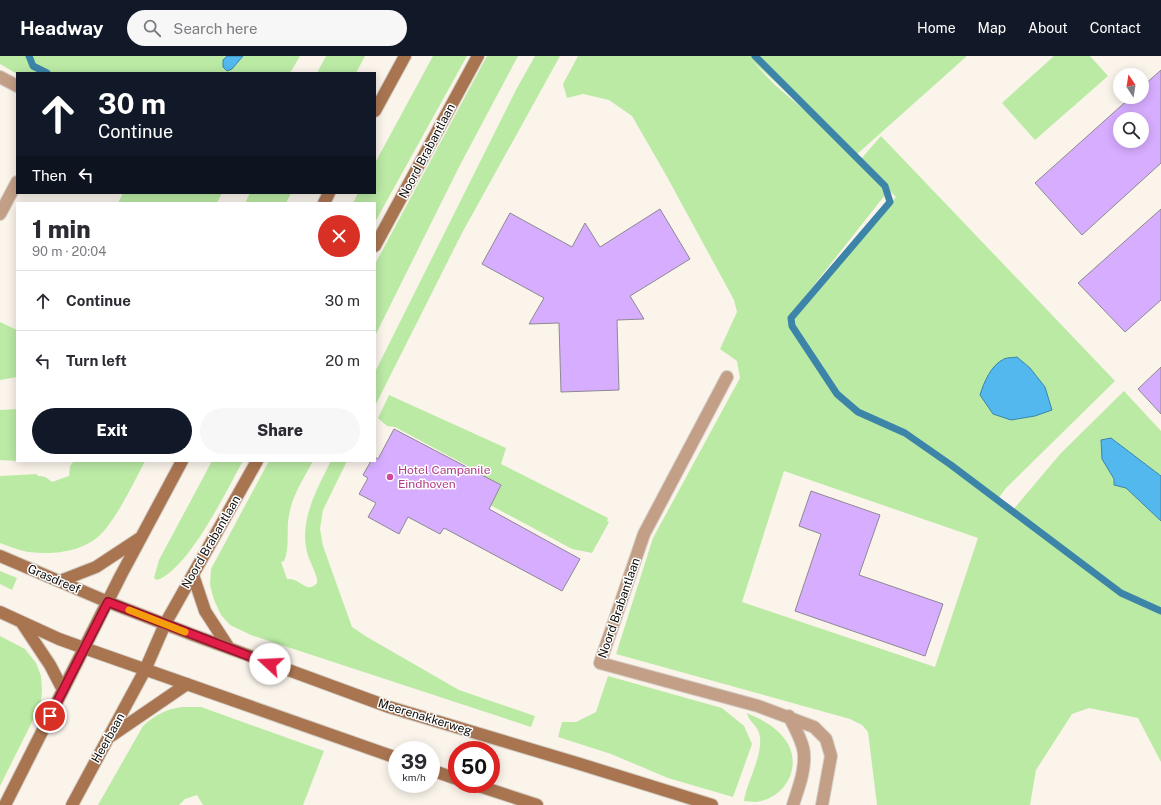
<!DOCTYPE html>
<html lang="en">
<head>
<meta charset="utf-8">
<style>
  :root { --surface:#fff; --page:#f7f7f7; --text:#2b2b33; --muted:#7c7c81; --line:#e1e1e2; --accent:#111827 }
  body { margin:0; font-family:"Public Sans",sans-serif; background:var(--page); color:var(--text); height:100vh; display:flex; flex-direction:column; font-size:15px; white-space:nowrap }
  * { box-sizing:border-box; margin:0 }
  p { font-size:13px; color:var(--muted) }
  .icon { flex:none; width:22px; height:22px; fill:none; stroke:currentColor; stroke-width:2; stroke-linecap:round; stroke-linejoin:round }
  .map { position:relative; flex:1; overflow:hidden }
  .panel { position:absolute; left:16px; top:146px; width:360px; height:260px; display:flex; flex-direction:column; background:var(--surface); border-radius:0px; box-shadow:0 2px 10px #0003 }
  .panel>* { flex:none }
  .top-card { position:absolute; left:16px; top:16px; width:360px; height:122px; border-radius:0px; box-shadow:0 2px 10px #0003; background:#111827; color:#fff; overflow:hidden }
  .needle { width:26px; rotate:348deg }
  .controls { position:absolute; left:1113px; top:12px; display:grid; gap:8px }
  .controls a { display:grid; place-items:center; width:36px; height:36px; border-radius:50%; background:var(--surface); box-shadow:0 2px 10px #0003; font-size:20px }
  .speed { position:absolute; left:388px; top:685px; display:flex; gap:8px; font-size:20px; font-weight:700; text-align:center }
  .speed>* { display:grid; place-content:center; width:52px; height:52px; border-radius:50%; background:var(--surface); box-shadow:0 2px 10px #0003; line-height:1 }
  .speed small { font-size:10px; font-weight:400 }
  .speed .limit { border:6px solid #d22; background:#fff; color:#111 }
  .pin { position:absolute; display:grid; place-items:center; width:34px; height:34px; color:#fff; margin:-17px; border:2px solid #fff; border-radius:50%; box-shadow:0 1px 4px #0007 }
  .me { position:absolute; width:44px; margin:-22px; rotate:290deg; stroke-linejoin:round; filter:drop-shadow(0 0 3px #0008) }
  .turn { display:flex; align-items:center; gap:14px; height:84px; padding:0 16px; font-size:18px }
  .turn .icon { width:52px; height:52px; stroke-width:2.5 }
  .turn b { display:block; font-size:28px; line-height:34px }
  .then { display:flex; align-items:center; height:38px; padding:0 16px; background:#0003; gap:8px; font-size:15px }
  .round { display:grid; place-items:center; flex:none; width:42px; height:42px; border-radius:21px; background:var(--page) }
  .headline { display:flex; align-items:center; justify-content:space-between; height:68px; padding:0 16px }
  h1 { font-size:24px; font-weight:800; line-height:30px }
  .button { display:flex; gap:8px; margin-top:auto; padding:8px 16px }
  .button a { flex:1; height:46px; border-radius:24px; background:var(--accent); color:#fff; font-size:16px; font-weight:800; line-height:46px; text-align:center }
  .button a+a { background:var(--page); color:var(--text) }
  ul { padding:0; list-style:none }
  li { display:flex; align-items:center; gap:12px; height:60px; padding:0 16px; border-top:1px solid var(--line) }
  li div { flex:1 }
  li b { display:block; font-size:15px }
  li em { font-style:normal }
  header { display:flex; align-items:center; gap:24px; box-sizing:border-box; height:56px; padding:0 20px; background:var(--accent); color:#fff }
  header strong { font-size:19px }
  nav { display:flex; gap:22px; margin-inline-start:auto; font-size:14px }
  .search { width:280px; height:36px; background:var(--page); display:flex; align-items:center; gap:10px; box-sizing:border-box; padding:0 14px; border-radius:22px; color:var(--muted); font-size:15px }
  .map>svg:first-child { display:block }
</style>
</head>
<body>
<header>
<strong>Headway</strong>
<div class="search"><svg class="icon" aria-label="search" viewBox="0 0 24 24"><circle cx="10" cy="10" r="6"/><path d="M15 15l6 6"/></svg>Search here</div>
<nav><a>Home</a><a>Map</a><a>About</a><a>Contact</a></nav>
</header>
<div class="map">
<svg width="1161" height="749" viewBox="0 0 1161 749">
  <rect width="100%" height="100%" fill="#faf4eb"/>
  <!-- green -->
  <path fill="#bbeaa5" fill-rule="evenodd" d="M 0,0 L 227,0 L 223,4 L 223,11 L 227,15 L 232,13 L 243,0 L 300,0 L 290,17 L 17,18 L 0,8 Z
    M 326,0 L 365,0 L 356,17 L 317,17 Z
    M 433,0 L 467,0 L 375,166 L 375,147 L 353,147 L 358,137 L 375,137 L 375,107 Z
    M 487,0 L 518,0 L 459,111 L 375,280 L 375,208 Z
    M 535,0 L 560,0 L 462,177 L 375,350 L 375,316 L 517,32 Z
    M 578,0 L 967,0 L 856,99 L 861,103 L 881,80 L 1115,325 L 1006,432 L 997,444 L 1012,455 L 1061,397 L 1124,335 L 1161,375 L 1161,420 L 1111,382 L 1101,384 L 1102,403 L 1114,423 L 1126,432 L 1161,465 L 1161,706 L 1138,662 L 1089,652 L 1072,658 L 1036,714 L 1030,749 L 877,749 L 868,676 L 862,669 L 850,663 L 616,598 L 653,482 L 740,322 L 737,305 L 720,293 L 737,256 L 734,244 L 666,119 L 632,60 L 609,44 L 583,38 L 567,42 L 563,28 ZM 751,4 L 839,84 L 775,29 ZM 889,134 L 896,141 L 795,253 ZM 784,415 L 978,482 L 935,611 L 742,546 Z
    M 1054,0 L 1090,0 L 1108,20 L 1035,84 L 1002,47 Z
    M 123,137 L 222,137 L 217,147 L 118,147 Z
    M 250,137 L 291,137 L 286,147 L 245,147 Z
    M 0,266 L 17,274 L 17,321 L 0,324 Z
    M 389,339 L 506,392 L 501,408 L 608,462 L 607,465 L 609,466 L 592,497 L 572,493 L 466,436 L 477,415 L 395,371 L 387,370 L 378,362 Z
    M 17,353 L 17,405 L 0,404 L 0,354 Z
    M 74,405 L 145,405 C 133,428 120,456 103,476 C 85,496 54,499 29,496 C 20,495 9,490 0,487 L 0,420 L 37,418 L 38,420 C 45,420 47,422 52,426 L 69,420 L 70,410 Z
    M 212,405 L 243,405 C 226,435 189,513 157,524 L 154,522 L 159,504 Z
    M 269,405 L 313,405 C 304,422 292,440 289,459 C 286,474 290,493 284,505 L 281,506 L 287,523 C 302,522 306,539 317,527 L 317,523 C 315,515 311,508 308,500 C 298,466 316,435 331,405 L 347,405 L 323,454 L 320,473 L 323,490 L 352,571 L 367,581 L 459,634 L 535,660 L 531,671 L 251,579 L 230,569 L 221,559 L 214,544 L 210,529 L 211,513 Z
    M 0,515 L 17,522 L 12,534 L 0,528 Z
    M 0,580 L 25,593 L 36,607 L 41,620 L 42,634 L 41,646 L 32,666 L 0,730 Z
    M 608,620 L 722,652 L 744,670 L 752,688 L 733,741 L 668,722 L 611,698 L 558,681 L 562,666 L 576,666 L 596,656 Z
    M 182,651 L 201,651 L 324,695 L 303,749 L 203,749 L 197,739 L 185,743 L 179,749 L 98,749 L 143,670 C 155,659 166,653 182,651 Z
    M 747,657 C 763,664 779,672 788,688 C 802,714 783,743 756,746 C 752,746 748,745 744,745 C 747,725 762,702 760,682 C 759,669 749,667 747,657 Z"/>
  <!-- water -->
  <path fill="#52b8ed" stroke="#3d84a9" d="M 227,0 L 243,0 L 232,13 L 227,15 L 223,11 L 223,4 Z
    M 1017,301 L 1030,312 L 1045,331 L 1052,354 L 1035,360 L 1011,364 L 993,358 L 980,339 C 984,326 991,309 1004,303 C 1008,301 1013,302 1017,301 Z
    M 1111,382 L 1161,420 L 1161,465 L 1126,432 L 1114,429 L 1114,423 L 1102,403 L 1101,384 Z"/>
  <g fill="none" stroke-linecap="round" stroke-linejoin="round">
    <!-- stream -->
    <path stroke="#3d84a9" stroke-width="7" d="M 29,0 L 33,10 L 47,17
      M 755,0 L 885,130 L 890,146 L 791,262 L 792,270 L 837,338 L 858,356 L 905,377 L 951,409 L 1121,537 L 1161,555"/>
  </g>
  <!-- building -->
  <path fill="#d7adff" stroke="#8d8991" fill-rule="evenodd" d="M 1161,14 L 1161,107 L 1082,179 L 1035,127 L 1131,41 L 1142,41 L 1142,31 ZM 1120,63 L 1142,63 L 1142,85 L 1120,85 Z
    M 660,153 L 690,203 L 630,240 L 644,263 L 617,264 L 619,334 L 561,336 L 559,267 L 529,268 L 544,242 L 482,208 L 510,157 L 572,191 L 585,167 L 600,191 Z
    M 1161,153 L 1161,244 L 1125,276 L 1078,227 Z
    M 1161,311 L 1161,358 L 1138,333 Z
    M 394,373 L 501,429 L 489,453 L 580,503 L 562,535 L 444,472 L 440,478 L 408,461 L 399,478 L 368,461 L 376,447 L 359,438 L 368,422 L 363,419 L 371,405 L 375,405 L 375,401 L 378,403 Z
    M 811,435 L 880,459 L 859,519 L 943,548 L 925,600 L 795,555 L 821,478 L 799,470 Z"/>
  <g fill="none" stroke-linecap="round" stroke-linejoin="round">
    <!-- minor casing -->
    <g stroke="#d4cfc7" stroke-width="14">
      <path id="minor" d="M 0,21 L 17,30
        M 0,158 L 17,126
        M 727,321 L 644,478 L 600,607 L 758,650 L 814,671 L 826,683 L 831,700 L 822,749
        M 789,660 C 794,671 804,687 804,699 C 805,716 798,733 793,749"/>
    </g>
    <!-- secondary casing -->
    <g stroke="#d4cfc7" stroke-width="14">
      <path id="secondary" d="M 375,55 L 405,0
        M 324,147 L 329,137
        M 375,190 L 478,0
        M 0,500 L 108,546 L 193,579 L 389,651 L 580,708 L 712,749
        M 193,519 L 205,555 L 229,592
        M 60,525 L 96,511 L 140,482
        M 0,556 L 59,583 L 84,592 L 397,702
        M 22,567 L 50,609 L 63,634
        M 111,680 L 187,628
        M 431,714 L 457,723
        M 473,728 L 537,749
        M 5,749 L 121,519 L 182,405
        M 72,749 L 145,614 L 165,568 L 257,405"/>
    </g>
    <!-- minor -->
    <use href="#minor" stroke="#c39f87" stroke-width="12"/>
    <!-- secondary -->
    <use href="#secondary" stroke="#a97551" stroke-width="12"/>
  </g>
  <g fill="none" stroke-linecap="round" stroke-linejoin="round">
    <!-- route casing -->
    <g stroke="#92132f" stroke-width="10">
      <path id="route" d="M 50,660 L 108,546 L 270,608"/>
    </g>
    <!-- route -->
    <use href="#route" stroke="#e11d48" stroke-width="7"/>
    <!-- slow -->
    <path stroke="#f59e0b" stroke-width="7" d="M 129,554 L 185,576"/>
  </g>
  <!-- markers -->
  <circle fill="#d1479c" stroke="#fff" stroke-width="1.5" cx="390" cy="421" r="4"/>
  <g text-anchor="middle" dominant-baseline="central" stroke-width="3" stroke-linejoin="round" paint-order="stroke">
    <!-- street labels -->
    <g font-size="12" fill="#0d0c09" stroke="#fff">
      <text transform="translate(427 95) rotate(-62)">Noord Brabantlaan</text>
      <text transform="translate(211 486) rotate(-60)">Noord Brabantlaan</text>
      <text transform="translate(54 523) rotate(23)">Grasdreef</text>
      <text transform="translate(619 552) rotate(-71)">Noord Brabantlaan</text>
      <text transform="translate(425 661) rotate(17)">Meerenakkerweg</text>
      <text transform="translate(108 682) rotate(-61)">Heerbaan</text>
    </g>
    <!-- hotel labels -->
    <g font-size="12" fill="#b23c85" stroke="#fff" text-anchor="start">
      <text x="398" y="414">Hotel Campanile<tspan x="398" dy="14">Eindhoven</tspan></text>
    </g>
  </g>
</svg>
<div class="controls">
<a><svg class="needle" viewBox="-14 -14 28 28"><path d="M0-13l5 13h-10z" fill="#e53935"/><path d="M0 13l5-13h-10z" fill="#7c7c81"/></svg></a>
<a><svg class="icon" aria-label="search" viewBox="0 0 24 24"><circle cx="10" cy="10" r="6"/><path d="M15 15l6 6"/></svg></a>
</div>
<div class="speed"><div>39<small>km/h</small></div><div class="limit">50</div></div>
<div class="pin" style="left:50px;top:660px;background:#d93025"><svg class="icon" aria-label="arrive" viewBox="0 0 24 24"><path d="M6 21V4h12l-3 4 3 4H6"/></svg></div>
<svg class="me" style="left:270px;top:608px" viewBox="-20 -20 40 40"><circle r="19" fill="#fff"/><path d="M0-13L10 11 0 6-10 11z" fill="#e11d48"/></svg>
<div class="top-card">
<div class="turn"><svg class="icon" aria-label="ahead" viewBox="0 0 24 24"><path d="M12 20V5M6 11l6-6 6 6"/></svg><div><b>30 m</b>Continue</div></div>
<div class="then">Then<svg class="icon" aria-label="left" viewBox="0 0 24 24"><path d="M17 20v-9H6M10 6l-5 5 5 5"/></svg></div>
</div>
<section class="panel">
<div class="headline"><div><h1>1 min</h1><p>90 m · 20:04</p></div><a class="round" style="background:#d93025;color:#fff"><svg class="icon" aria-label="close" viewBox="0 0 24 24"><path d="M6 6l12 12M18 6L6 18"/></svg></a></div>
<ul>
<li><svg class="icon" aria-label="ahead" viewBox="0 0 24 24"><path d="M12 20V5M6 11l6-6 6 6"/></svg><div><b>Continue</b></div><em>30 m</em></li>
<li><svg class="icon" aria-label="left" viewBox="0 0 24 24"><path d="M17 20v-9H6M10 6l-5 5 5 5"/></svg><div><b>Turn left</b></div><em>20 m</em></li>
</ul>
<div class="button"><a>Exit</a><a>Share</a></div>
</section>
</div>
</body>
</html>
